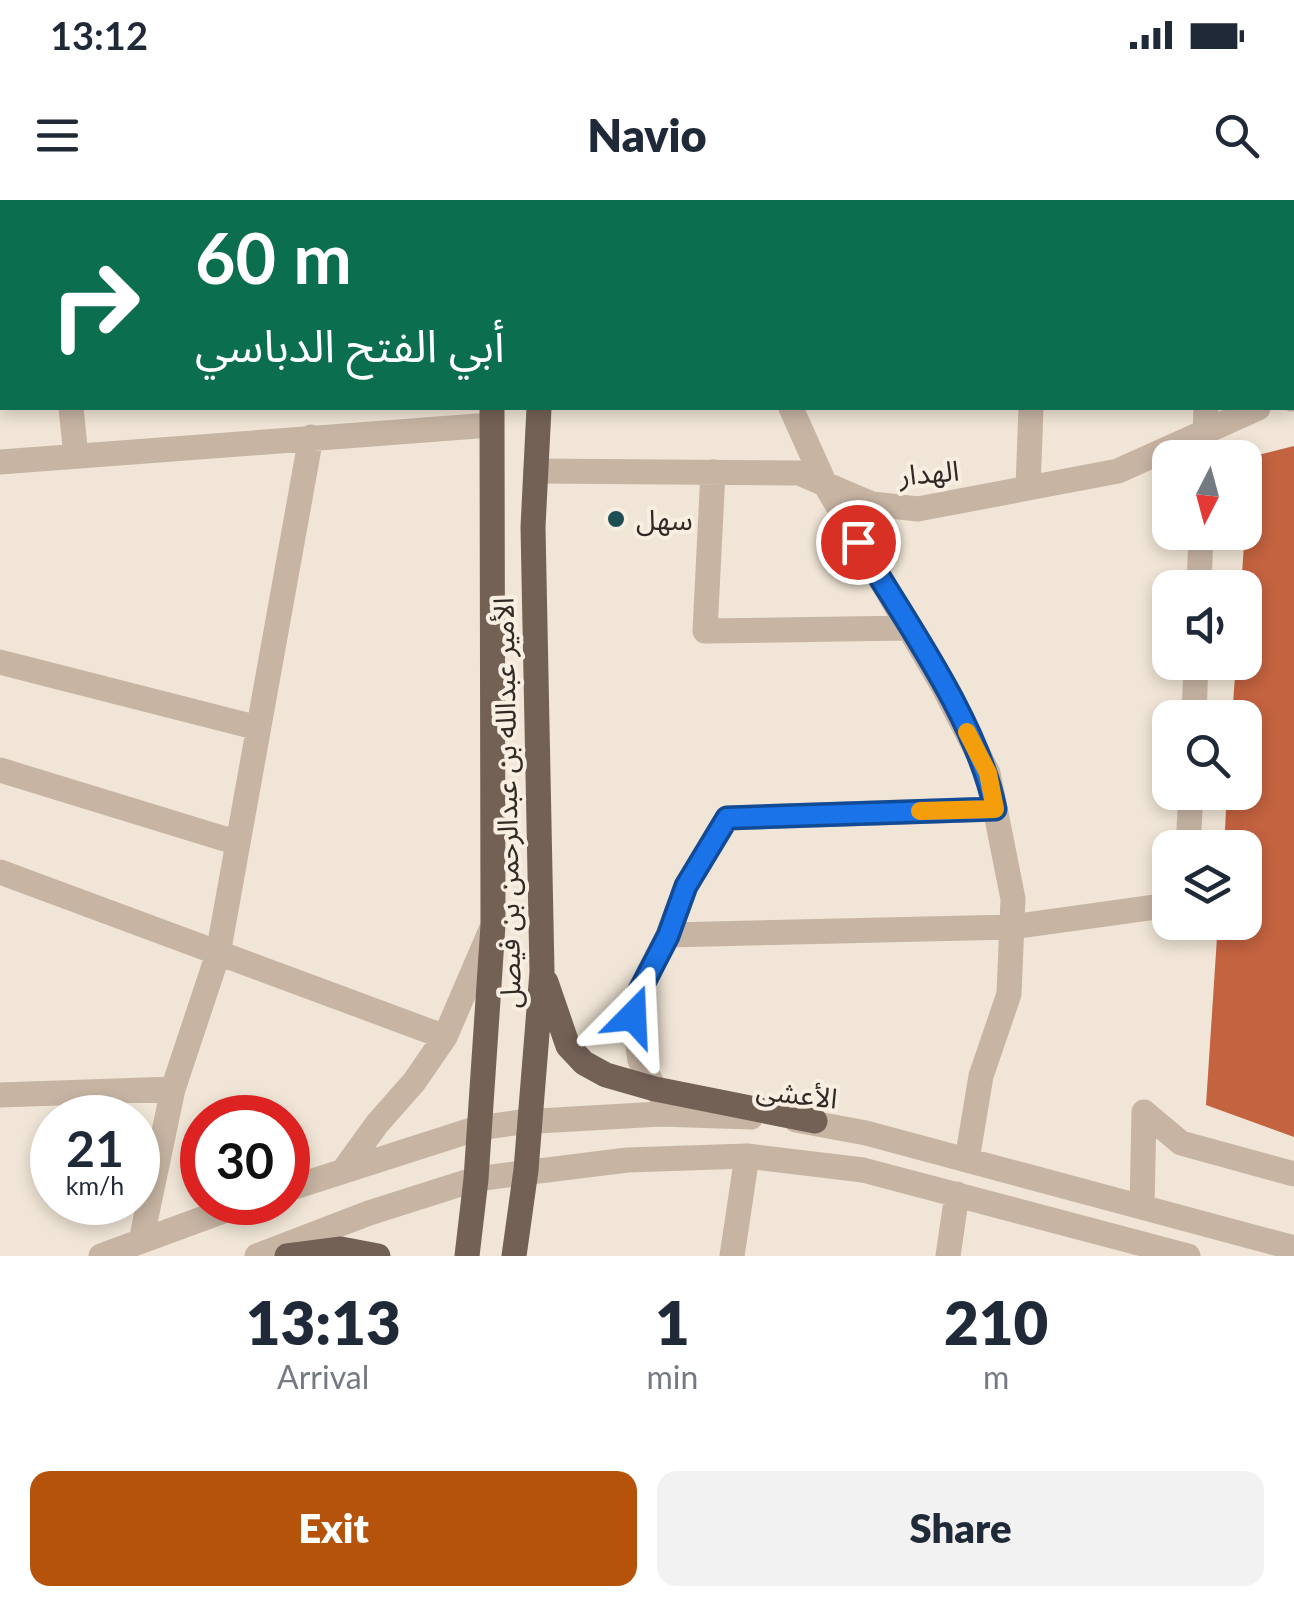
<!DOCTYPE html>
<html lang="en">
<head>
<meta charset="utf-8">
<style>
  :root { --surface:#fff; --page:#f2f2f3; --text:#1f2937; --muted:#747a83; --accent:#b45309 }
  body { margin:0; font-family:Lato,"Noto Sans Arabic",sans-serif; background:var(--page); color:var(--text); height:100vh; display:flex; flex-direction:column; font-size:38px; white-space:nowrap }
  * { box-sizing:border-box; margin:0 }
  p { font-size:32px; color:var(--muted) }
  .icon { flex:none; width:55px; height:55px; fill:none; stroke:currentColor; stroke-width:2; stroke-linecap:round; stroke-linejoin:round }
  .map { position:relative; height:1056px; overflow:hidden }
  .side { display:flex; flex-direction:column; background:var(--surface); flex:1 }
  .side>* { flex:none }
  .hud { position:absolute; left:0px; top:0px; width:1295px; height:210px; box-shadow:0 5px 15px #0003; background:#0b6e4f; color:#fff; overflow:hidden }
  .needle { width:65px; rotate:186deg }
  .buttons { position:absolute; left:1152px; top:240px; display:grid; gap:20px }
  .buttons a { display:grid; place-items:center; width:110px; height:110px; border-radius:20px; background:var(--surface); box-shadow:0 5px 15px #0003; font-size:50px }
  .speed { position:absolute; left:30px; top:895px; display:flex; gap:20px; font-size:50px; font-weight:700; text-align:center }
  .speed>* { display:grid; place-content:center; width:130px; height:130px; border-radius:50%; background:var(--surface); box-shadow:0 5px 15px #0003; line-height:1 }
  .speed small { font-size:25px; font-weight:400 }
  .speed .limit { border:15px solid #d22; background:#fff; color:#111 }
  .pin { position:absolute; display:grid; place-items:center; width:85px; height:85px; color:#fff; margin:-42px; border:5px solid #fff; border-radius:50%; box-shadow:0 2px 10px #0007 }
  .me { position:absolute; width:110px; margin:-55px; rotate:21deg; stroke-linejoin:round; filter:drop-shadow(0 0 8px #0008) }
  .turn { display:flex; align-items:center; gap:35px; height:210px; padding:0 30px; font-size:45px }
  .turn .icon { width:130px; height:130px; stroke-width:2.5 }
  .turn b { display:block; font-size:70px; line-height:85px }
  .eta { display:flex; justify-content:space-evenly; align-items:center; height:170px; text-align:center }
  .eta b { font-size:60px; font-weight:800; line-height:70px }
  .button { display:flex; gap:20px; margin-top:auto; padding:20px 30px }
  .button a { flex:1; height:115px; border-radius:20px; background:var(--accent); color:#fff; font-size:40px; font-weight:800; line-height:115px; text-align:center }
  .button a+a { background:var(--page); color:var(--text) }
  .status { display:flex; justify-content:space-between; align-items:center; height:70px; padding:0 50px; background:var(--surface); direction:ltr }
  .status svg { height:28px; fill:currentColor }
  header { display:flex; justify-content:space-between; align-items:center; height:130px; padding:0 30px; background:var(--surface); font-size:45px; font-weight:800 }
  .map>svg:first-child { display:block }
</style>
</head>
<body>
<div class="status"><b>13:12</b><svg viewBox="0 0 49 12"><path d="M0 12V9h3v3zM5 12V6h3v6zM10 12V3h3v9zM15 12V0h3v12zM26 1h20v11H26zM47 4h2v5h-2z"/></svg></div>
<header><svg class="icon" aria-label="menu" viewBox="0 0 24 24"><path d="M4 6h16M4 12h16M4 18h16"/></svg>Navio<svg class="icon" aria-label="search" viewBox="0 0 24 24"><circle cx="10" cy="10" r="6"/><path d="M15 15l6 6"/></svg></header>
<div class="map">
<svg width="1294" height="1056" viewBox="0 0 1294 1056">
  <rect width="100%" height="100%" fill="#f0e5d6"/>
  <!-- building -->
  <path fill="#c46340" d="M 1294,246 L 1294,937 L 1206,905 L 1218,722 L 1245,722 L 1245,648 L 1224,648 L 1227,592 L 1245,592 L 1245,518 L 1232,518 L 1236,462 L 1245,462 L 1245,388 L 1241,388 L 1250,257 Z"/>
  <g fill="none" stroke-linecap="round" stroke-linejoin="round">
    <!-- minor -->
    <path stroke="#c7b4a3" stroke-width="25" d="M 47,0 L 48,2
      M 732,2 L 732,0
      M 1039,2 L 1039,0
      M 1212,2 L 1212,0
      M 0,54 L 2,54
      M 1292,54 L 1294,54
      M 1292,199 L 1294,199
      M 71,208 L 76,256
      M 791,208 L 825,284 L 944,488 L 988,573 L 1013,699 L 1009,794 L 981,876 L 967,960
      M 1204,258 L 1206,208
      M 0,262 L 491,225
      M 536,271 L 799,273 L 872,304 L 918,309 L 1118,271 L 1258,208
      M 713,272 L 705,431 L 909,428
      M 1028,288 L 1031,208
      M 1199,388 L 1201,332
      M 0,462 L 258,528
      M 1194,518 L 1196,462
      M 0,570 L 238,643
      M 1188,648 L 1191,592
      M 0,672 L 445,837
      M 668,735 L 1012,727 L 1170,705
      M 0,895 L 173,889
      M 667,900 L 655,889 L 640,860 L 633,815 L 638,794 L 668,735 L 686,686 L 727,618 L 995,609
      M 1144,912 L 1181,943 L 1294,974
      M 796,920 L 866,933 L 1294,1048
      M 343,971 L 377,924 L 414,882 L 445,837 L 491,730
      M 288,989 L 478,928 L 521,922 L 660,914 L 751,917
      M 1142,1007 L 1144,912
      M 141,1041 L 173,889 L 218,754 L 311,237
      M 101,1056 L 248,1002
      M 257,1056 L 369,1013 L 476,979 L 627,960 L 747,956 L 863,970 L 1188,1056
      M 732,1056 L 747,956
      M 948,1056 L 957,994"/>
    <!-- major -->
    <path stroke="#746156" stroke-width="25" d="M 499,2 L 499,0
      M 550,2 L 550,0
      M 546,782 L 568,846 L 584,863 L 606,875 L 655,889 L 815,921
      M 287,1056 L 341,1049 L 378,1056
      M 467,1056 L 476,979 L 493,725 L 492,208
      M 514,1056 L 526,970 L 542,772 L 533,327 L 539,208"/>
  </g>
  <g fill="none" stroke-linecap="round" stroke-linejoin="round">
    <!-- route casing -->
    <g stroke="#114b97" stroke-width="25">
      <path id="route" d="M 633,816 L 638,794 L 668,736 L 686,686 L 727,618 L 995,609 C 977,520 905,421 858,342"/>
    </g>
    <!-- route -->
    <use href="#route" stroke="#1a73e8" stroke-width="18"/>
    <!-- slow -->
    <path stroke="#f59e0b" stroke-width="18" d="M 920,611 L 995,609 L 988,573 L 967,532"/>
  </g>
  <!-- markers -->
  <circle fill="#1c4e53" stroke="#f8efe2" stroke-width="4" cx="616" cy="319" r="10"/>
  <g text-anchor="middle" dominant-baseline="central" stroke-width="8" stroke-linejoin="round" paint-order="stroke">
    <!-- street labels -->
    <g font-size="28" fill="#322925" stroke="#f8efe2">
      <text transform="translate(929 272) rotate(-5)">الهدار</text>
      <text transform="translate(506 603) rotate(-91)">الأمير عبدالله بن عبدالرحمن بن فيصل</text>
      <text transform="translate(797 893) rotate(7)">الأعشى</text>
    </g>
    <!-- poi labels -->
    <g font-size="28" fill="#322925" stroke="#f8efe2" text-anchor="start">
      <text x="636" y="319">سهل</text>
    </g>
  </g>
</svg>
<div class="buttons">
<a><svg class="needle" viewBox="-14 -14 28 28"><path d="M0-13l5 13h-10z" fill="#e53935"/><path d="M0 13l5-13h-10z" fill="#747a83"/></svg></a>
<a><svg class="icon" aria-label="sound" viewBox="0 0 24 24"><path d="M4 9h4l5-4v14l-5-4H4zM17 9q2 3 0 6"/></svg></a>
<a><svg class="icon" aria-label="search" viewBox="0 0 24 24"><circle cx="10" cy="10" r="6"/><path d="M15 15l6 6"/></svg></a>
<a><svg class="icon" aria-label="layers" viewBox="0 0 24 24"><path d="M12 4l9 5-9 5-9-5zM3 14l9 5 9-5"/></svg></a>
</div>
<div class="speed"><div>21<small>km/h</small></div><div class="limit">30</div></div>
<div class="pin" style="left:858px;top:342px;background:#d93025"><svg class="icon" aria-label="arrive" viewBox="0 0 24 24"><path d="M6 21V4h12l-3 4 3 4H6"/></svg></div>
<svg class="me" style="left:633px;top:816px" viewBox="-20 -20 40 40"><path d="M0-17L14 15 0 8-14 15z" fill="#1a73e8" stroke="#fff" stroke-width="4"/></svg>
<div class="hud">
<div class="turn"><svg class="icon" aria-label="right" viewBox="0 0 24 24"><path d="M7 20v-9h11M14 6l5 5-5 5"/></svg><div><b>60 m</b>أبي الفتح الدباسي</div></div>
</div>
</div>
<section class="side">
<div class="eta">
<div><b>13:13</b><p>Arrival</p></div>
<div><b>1</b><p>min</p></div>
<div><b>210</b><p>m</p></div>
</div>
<div class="button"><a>Exit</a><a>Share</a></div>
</section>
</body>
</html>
